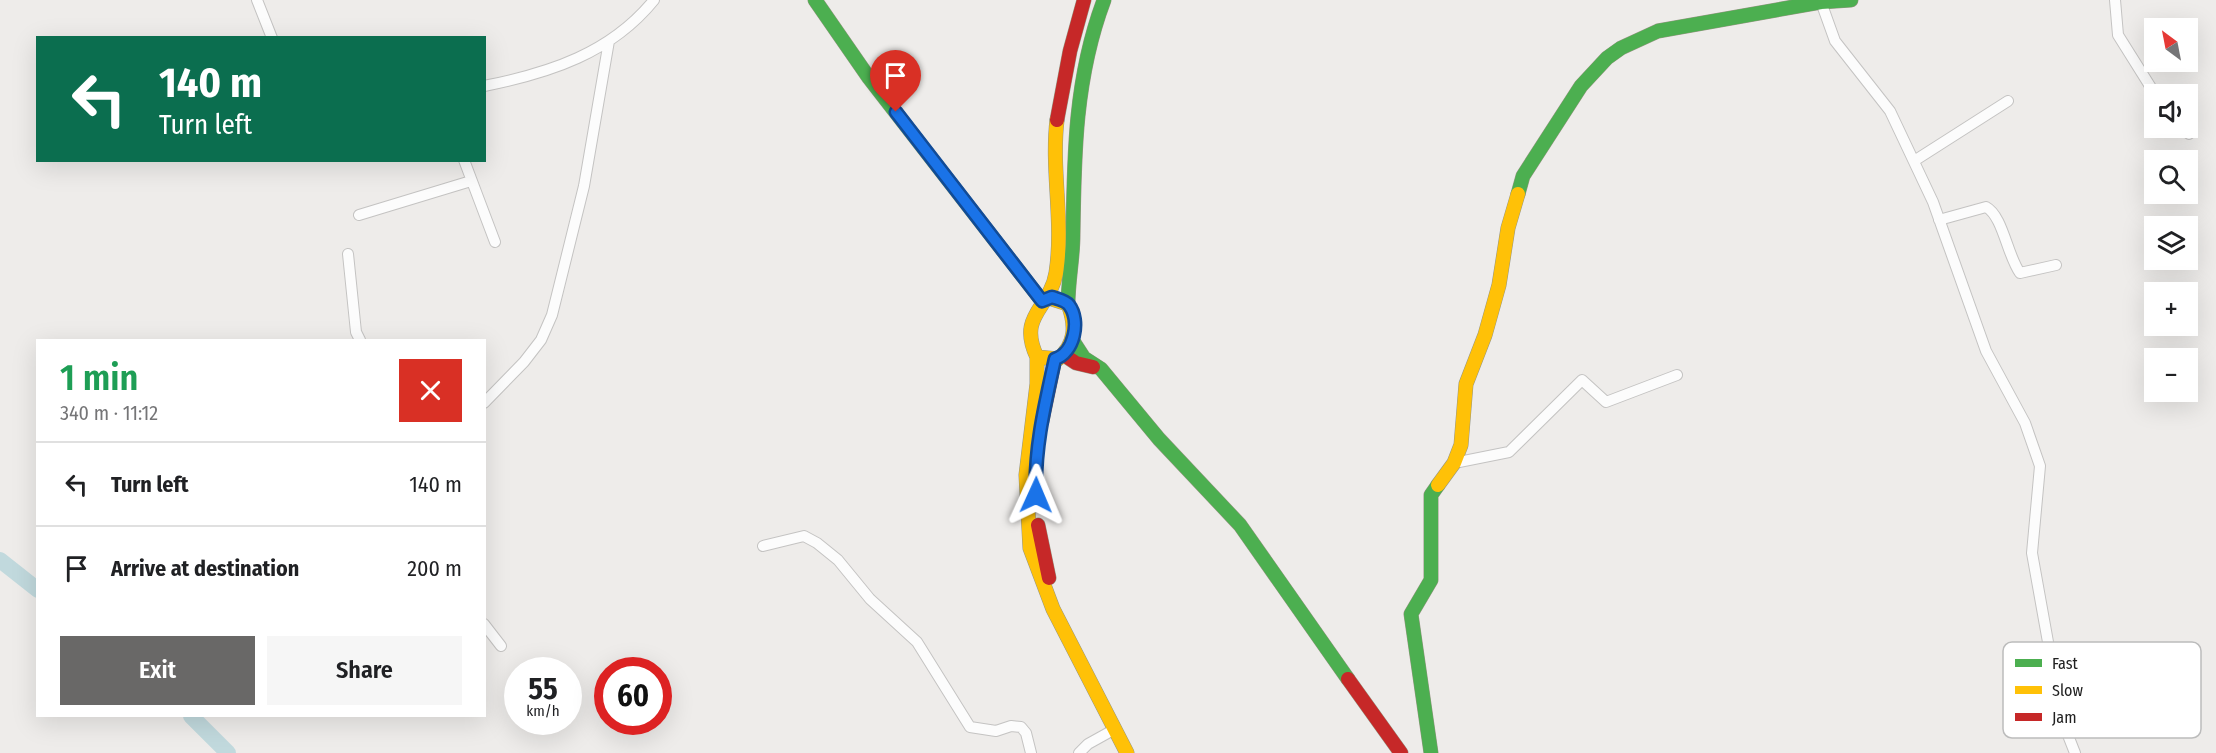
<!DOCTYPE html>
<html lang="en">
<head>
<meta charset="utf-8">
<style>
  :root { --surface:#fff; --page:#f6f6f6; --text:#202124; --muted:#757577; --line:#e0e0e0; --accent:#696867 }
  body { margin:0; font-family:"Fira Sans Condensed",sans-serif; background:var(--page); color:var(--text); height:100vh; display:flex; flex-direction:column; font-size:22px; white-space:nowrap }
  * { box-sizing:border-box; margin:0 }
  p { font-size:20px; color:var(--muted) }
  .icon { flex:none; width:33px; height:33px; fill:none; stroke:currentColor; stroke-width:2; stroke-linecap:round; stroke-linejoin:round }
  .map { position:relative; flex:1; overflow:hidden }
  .sheet { position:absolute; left:36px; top:339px; width:450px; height:378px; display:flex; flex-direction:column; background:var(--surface); border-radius:0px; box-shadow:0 6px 24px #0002 }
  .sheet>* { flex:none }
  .banner { position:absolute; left:36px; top:36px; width:450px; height:126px; border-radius:0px; box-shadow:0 6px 24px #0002; background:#0b6e4f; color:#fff; overflow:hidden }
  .needle { width:39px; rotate:328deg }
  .fabs { position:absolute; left:2144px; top:18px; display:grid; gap:12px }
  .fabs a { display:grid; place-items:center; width:54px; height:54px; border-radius:0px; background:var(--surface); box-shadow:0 6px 24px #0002; font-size:30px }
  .speed { position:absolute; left:504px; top:657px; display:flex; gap:12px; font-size:30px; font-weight:700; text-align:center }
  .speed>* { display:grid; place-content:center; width:78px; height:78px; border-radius:50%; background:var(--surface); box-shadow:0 6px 24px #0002; line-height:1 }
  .speed small { font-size:15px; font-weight:400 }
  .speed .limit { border:9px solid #d22; background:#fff; color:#111 }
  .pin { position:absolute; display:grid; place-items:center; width:51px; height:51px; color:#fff; margin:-62px -26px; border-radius:50% 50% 50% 0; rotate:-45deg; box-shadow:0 0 6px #0007 }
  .pin .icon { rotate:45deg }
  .me { position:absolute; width:66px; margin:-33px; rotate:1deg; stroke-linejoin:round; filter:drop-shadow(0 0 4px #0008) }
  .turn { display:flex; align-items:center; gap:21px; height:126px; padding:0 24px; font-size:27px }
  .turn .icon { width:78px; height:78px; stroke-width:2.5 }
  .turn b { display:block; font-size:42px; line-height:51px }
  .round { display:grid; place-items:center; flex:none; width:63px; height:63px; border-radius:0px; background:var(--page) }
  .head { display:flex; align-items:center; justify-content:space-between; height:102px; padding:0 24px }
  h1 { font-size:36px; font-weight:600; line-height:45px; color:#1e9e55 }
  .primary-button { display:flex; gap:12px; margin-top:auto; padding:12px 24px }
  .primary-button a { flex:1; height:69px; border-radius:0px; background:var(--accent); color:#fff; font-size:24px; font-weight:600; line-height:69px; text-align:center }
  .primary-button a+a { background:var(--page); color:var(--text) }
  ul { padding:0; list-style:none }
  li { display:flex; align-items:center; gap:18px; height:84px; padding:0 24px; border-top:2px solid var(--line) }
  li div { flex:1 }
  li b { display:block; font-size:22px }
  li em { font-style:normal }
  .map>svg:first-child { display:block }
</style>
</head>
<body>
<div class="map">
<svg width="2216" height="753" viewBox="0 0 2216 753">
  <rect width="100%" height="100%" fill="#eeecea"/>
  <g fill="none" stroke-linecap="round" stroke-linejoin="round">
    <!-- river -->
    <path stroke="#c1d9dd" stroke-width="16" d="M 0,560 L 38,590
      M 191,716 L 228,753"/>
    <!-- street casing -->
    <g stroke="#c4c3c2" stroke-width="12">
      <path id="street" d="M 257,0 L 272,38
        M 2115,0 L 2118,35 L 2155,94
        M 1821,2 L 1835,41 L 1890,111 L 1933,202 L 1986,351 L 2025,423 L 2040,466 L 2032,553 L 2062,720 L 2075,753
        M 484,86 C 550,73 611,53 654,0
        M 2183,128 L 2189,134
        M 464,160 L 495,242
        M 1914,161 L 2008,101
        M 359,215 L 471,181
        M 1939,220 L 1986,207 C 2003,216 2007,255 2020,273 L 2056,265
        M 348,254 L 356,332 L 360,340
        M 484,403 L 524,362 L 541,340 L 552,315 L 584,186 L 609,41
        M 1454,463 L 1509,452 L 1582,380 L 1606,402 L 1677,375
        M 763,546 L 804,536 L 817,543 L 838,560 L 870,599 L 917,642 L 970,727 L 996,731 L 1011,726 L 1021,727 L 1026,733 L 1031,753
        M 484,624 L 501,646
        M 1079,753 L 1088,744 L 1115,729"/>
    </g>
    <!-- fast casing -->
    <g stroke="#969683" stroke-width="15">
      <path id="fast" d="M 815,0 L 869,78 L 1042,301
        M 1518,194 L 1523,176 L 1581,86 L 1607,58 L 1621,48 L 1658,31 L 1821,2 L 1851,0
        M 1068,304 C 1068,281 1073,258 1073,235 C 1074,154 1075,77 1104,0
        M 1073,341 L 1084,358 L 1101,369 L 1159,439 L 1240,525 L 1348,679
        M 1431,753 L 1411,614 L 1431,580 L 1431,495 L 1438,485"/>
    </g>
    <!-- slow casing -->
    <g stroke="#969683" stroke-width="15">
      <path id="slow" d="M 1046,297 L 1068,304 C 1076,325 1076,344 1058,359 L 1037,357 C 1017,315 1050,309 1056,273 C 1064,222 1051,171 1057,120
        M 1037,357 L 1037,384 L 1026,475 L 1030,548 L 1053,609 L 1127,753
        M 1438,485 L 1454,463 L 1461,445 L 1466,384 L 1485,335 L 1499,285 L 1508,228 L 1518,194"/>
    </g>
    <!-- jam casing -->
    <g stroke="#969683" stroke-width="15">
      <path id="jam" d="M 1057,120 L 1070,51 L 1084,0
        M 1064,355 L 1076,363 L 1093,367
        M 1042,421 L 1055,359
        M 1038,525 L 1049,578
        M 1348,679 L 1401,753"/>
    </g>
    <!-- street -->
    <use href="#street" stroke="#fcfcfc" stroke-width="10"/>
    <!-- fast -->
    <use href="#fast" stroke="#4caf50" stroke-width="14"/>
    <!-- slow -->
    <use href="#slow" stroke="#ffc107" stroke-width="14"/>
    <!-- jam -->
    <use href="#jam" stroke="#c62828" stroke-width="14"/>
  </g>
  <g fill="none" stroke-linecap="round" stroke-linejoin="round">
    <!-- route casing -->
    <g stroke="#114b97" stroke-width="15">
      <path id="route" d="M 896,112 L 1042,301 L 1052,297 C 1057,299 1065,300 1069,305 C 1081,321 1074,353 1055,359 C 1045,404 1034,449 1036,495"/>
    </g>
    <!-- route -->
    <use href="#route" stroke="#1a73e8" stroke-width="10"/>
  </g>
  <!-- legend -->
  <rect x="2003" y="642" width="198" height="96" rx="9" fill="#fff" stroke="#bcbcbc" stroke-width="1.5"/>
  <rect x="2015" y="659" width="27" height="8" fill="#4caf50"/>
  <rect x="2015" y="686" width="27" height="8" fill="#ffc107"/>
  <rect x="2015" y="713" width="27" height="8" fill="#c62828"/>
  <g font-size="16" fill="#212121">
    <text x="2052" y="669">Fast</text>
    <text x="2052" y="696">Slow</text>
    <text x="2052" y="723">Jam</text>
  </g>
</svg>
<div class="fabs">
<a><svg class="needle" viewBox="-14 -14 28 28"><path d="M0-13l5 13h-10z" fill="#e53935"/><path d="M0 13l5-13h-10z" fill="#757577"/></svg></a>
<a><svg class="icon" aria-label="sound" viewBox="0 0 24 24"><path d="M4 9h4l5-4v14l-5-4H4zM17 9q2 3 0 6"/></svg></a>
<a><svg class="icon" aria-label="search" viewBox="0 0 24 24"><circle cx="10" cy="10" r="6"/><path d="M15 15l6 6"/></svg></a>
<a><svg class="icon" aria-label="layers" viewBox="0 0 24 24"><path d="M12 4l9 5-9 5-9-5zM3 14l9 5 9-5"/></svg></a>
<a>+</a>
<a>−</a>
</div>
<div class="speed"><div>55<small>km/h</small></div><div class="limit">60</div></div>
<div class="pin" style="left:896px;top:112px;background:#d93025"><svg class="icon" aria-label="arrive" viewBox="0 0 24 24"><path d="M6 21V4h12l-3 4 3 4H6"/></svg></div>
<svg class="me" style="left:1036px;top:495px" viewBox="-20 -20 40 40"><path d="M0-17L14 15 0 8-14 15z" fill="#1a73e8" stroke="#fff" stroke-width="4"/></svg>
<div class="banner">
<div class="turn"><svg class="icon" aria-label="left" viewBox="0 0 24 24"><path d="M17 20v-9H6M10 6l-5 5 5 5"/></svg><div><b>140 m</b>Turn left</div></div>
</div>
<section class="sheet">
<div class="head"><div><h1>1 min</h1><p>340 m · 11:12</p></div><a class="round" style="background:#d93025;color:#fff"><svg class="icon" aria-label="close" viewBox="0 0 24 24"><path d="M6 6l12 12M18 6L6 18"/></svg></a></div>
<ul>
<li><svg class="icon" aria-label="left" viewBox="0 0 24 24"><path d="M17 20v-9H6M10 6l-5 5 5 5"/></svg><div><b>Turn left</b></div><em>140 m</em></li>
<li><svg class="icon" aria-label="arrive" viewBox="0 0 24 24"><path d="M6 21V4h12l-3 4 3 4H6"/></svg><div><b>Arrive at destination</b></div><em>200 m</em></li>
</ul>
<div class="primary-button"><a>Exit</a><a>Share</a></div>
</section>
</div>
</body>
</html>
